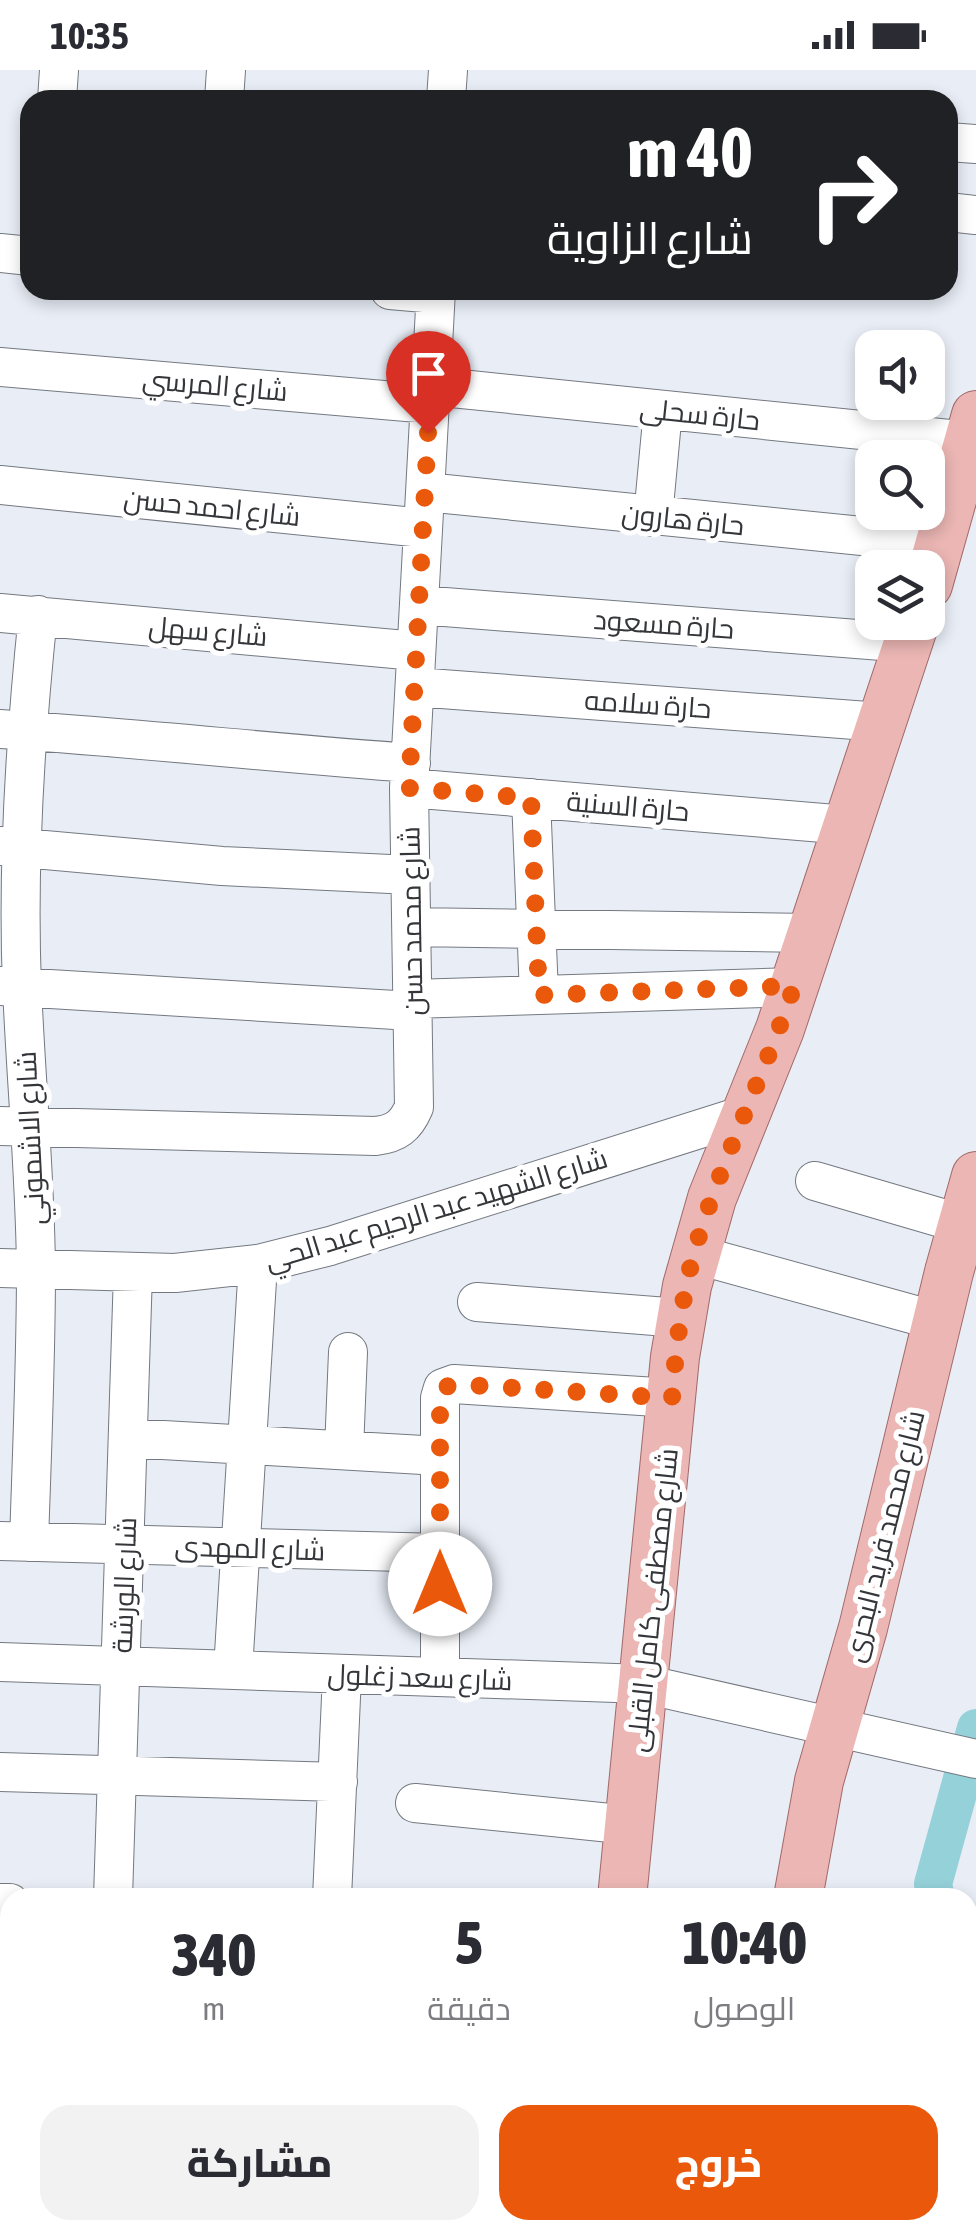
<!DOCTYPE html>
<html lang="ar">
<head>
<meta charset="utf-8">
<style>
  :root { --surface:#fff; --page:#f2f2f3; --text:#2b2b33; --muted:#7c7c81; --accent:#ea580c }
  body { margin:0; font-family:"Asap Condensed",Cairo,sans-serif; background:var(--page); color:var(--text); direction:rtl; height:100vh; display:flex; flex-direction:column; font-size:38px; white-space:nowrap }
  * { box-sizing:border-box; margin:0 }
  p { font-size:32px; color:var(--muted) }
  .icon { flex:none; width:55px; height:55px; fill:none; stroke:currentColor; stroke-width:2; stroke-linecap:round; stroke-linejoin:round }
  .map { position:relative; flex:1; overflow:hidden; direction:ltr }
  .side { position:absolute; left:0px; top:1818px; width:978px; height:352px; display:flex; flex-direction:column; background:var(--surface); border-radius:30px 30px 0 0; box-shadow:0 5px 15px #0003; direction:rtl }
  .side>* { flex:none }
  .top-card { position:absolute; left:20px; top:20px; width:938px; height:210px; border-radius:30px; box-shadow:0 5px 15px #0003; direction:rtl; background:#202124; color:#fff; overflow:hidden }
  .fabs { position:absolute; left:855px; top:260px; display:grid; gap:20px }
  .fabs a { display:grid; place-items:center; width:90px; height:90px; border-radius:20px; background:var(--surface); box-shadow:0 5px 15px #0003; font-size:50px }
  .pin { position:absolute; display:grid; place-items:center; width:85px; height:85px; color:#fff; margin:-102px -42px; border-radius:50% 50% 50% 0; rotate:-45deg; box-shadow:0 0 10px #0007 }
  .pin .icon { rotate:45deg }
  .me { position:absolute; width:110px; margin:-55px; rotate:0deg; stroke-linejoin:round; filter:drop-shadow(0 0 8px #0008) }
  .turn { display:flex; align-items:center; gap:35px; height:210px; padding:0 40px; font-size:45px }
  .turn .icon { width:130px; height:130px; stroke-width:2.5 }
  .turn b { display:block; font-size:70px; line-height:85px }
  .eta { display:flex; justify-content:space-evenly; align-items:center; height:170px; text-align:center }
  .eta b { font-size:60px; font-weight:800; line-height:70px }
  .action { display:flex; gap:20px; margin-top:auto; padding:20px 40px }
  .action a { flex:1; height:115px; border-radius:30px; background:var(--accent); color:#fff; font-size:40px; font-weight:800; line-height:115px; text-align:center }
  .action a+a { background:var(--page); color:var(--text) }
  .status { display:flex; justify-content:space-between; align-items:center; height:70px; padding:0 50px; background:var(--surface); direction:ltr }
  .status svg { height:28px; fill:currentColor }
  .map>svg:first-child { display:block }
</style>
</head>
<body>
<div class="status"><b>10:35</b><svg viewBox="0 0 49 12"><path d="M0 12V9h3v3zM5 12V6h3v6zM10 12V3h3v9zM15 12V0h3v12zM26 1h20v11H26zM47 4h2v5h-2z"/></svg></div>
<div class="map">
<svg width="976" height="2169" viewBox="0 0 976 2169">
  <rect width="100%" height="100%" fill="#e8edf6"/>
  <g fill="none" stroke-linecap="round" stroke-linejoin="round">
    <!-- canal -->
    <path stroke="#95d1d9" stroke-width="38" d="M 936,1828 L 933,1814 L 976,1658
      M 968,2000 L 970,1985 L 976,1977
      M 939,2169 L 941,2160"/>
    <!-- minor casing -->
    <g stroke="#747981" stroke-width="40">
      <path id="minor" d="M 57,30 L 59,0
        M 224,30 L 226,0
        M 446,30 L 448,0
        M 948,72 L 976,74
        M 948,142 L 976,145
        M 0,183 L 30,186
        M 390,220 L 436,224
        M 0,297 L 430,334
        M 432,316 L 969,371
        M 0,415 L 423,458
        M 426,422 L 941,474
        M 653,447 L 663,340
        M 419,535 L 908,573
        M 0,543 L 416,581
        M 415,617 L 881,652
        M 0,659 C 137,668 274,683 411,693
        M 409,718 L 847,755
        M 531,728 L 539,925
        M 0,776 L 222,796 L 411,805
        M 412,857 L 810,863
        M 0,916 L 412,941
        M 412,929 L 794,917
        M 0,1056 L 375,1066 C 396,1064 406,1056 414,1037 L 409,718 L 436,220
        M 815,1111 L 962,1154
        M 694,1184 L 937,1251
        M 0,1198 L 175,1203 L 258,1194 L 330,1176 L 747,1044
        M 477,1232 L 680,1248
        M 128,1368 L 440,1386
        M 344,1380 L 348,1282
        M 0,1471 L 440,1483
        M 29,1472 C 32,1381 36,1289 36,1198 C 35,1104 26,1011 22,917 C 17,793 25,669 38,545
        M 0,1592 L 644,1614 L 976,1689
        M 233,1600 L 258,1194
        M 440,1607 L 440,1328 L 443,1318 L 454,1314 L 672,1328
        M 0,1702 L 338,1712
        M 415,1733 L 630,1755
        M 113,1828 L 133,1202
        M 332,1828 L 342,1605
        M 0,1833 L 10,1833
        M 102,2169 L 102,2160
        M 190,2169 L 191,2160
        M 316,2169 L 316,2160
        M 429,2169 L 430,2160"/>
    </g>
    <!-- major casing -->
    <g stroke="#a26969" stroke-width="50">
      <path id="major" d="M 928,515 L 976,345
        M 622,1828 L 675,1287 L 687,1216 L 712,1128 L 780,959 L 915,552
        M 798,1828 L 819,1711 L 863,1558 L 949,1202 L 976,1106
        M 594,2169 L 594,2160
        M 726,2169 L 729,2160"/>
    </g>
    <!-- minor -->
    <use href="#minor" stroke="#fff" stroke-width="38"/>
    <!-- major -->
    <use href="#major" stroke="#ebb6b4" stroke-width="48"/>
  </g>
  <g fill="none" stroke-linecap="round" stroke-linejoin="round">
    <!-- route -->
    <path stroke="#ea580c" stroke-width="18" stroke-dasharray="0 32.4" d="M 428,363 L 409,718 L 531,728 L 539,925 L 794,916 C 764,1006 720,1092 694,1183 C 681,1231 676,1279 672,1328 L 454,1314 L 443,1318 L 440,1328 L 440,1514"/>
  </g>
  <g text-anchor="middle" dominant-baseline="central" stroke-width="10" stroke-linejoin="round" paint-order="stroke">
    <!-- street labels -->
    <g font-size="28" fill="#34363a" stroke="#fff">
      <text transform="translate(215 315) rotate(5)">شارع المرسي</text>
      <text transform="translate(700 344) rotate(6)">حارة سحلى</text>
      <text transform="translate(212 437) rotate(6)">شارع احمد حسن</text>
      <text transform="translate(683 449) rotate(6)">حارة هارون</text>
      <text transform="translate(664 554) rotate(4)">حارة مسعود</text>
      <text transform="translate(208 561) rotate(5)">شارع سهل</text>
      <text transform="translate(648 634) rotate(4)">حارة سلامه</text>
      <text transform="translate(628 736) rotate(5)">حارة السنية</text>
      <text transform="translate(411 851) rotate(-91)">شارع محمد حسن</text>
      <text transform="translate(30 1068) rotate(-93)">شارع الاشموني</text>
      <text transform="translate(436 1139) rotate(-17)">شارع الشهيد عبد الرحيم عبد الحي</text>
      <text transform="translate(884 1466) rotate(-76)">شارع محمد فريد البحرى</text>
      <text transform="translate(250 1478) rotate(2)">شارع المهدى</text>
      <text transform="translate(124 1515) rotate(-88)">شارع الورشة</text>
      <text transform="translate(652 1530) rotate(-84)">شارع مصطفى كامل القبلى</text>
      <text transform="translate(420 1607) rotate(2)">شارع سعد زغلول</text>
    </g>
  </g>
</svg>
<div class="fabs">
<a><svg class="icon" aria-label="sound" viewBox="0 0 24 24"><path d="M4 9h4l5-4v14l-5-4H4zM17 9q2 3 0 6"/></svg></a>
<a><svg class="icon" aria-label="search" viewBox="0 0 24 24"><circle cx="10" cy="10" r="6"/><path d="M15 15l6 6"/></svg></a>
<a><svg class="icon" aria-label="layers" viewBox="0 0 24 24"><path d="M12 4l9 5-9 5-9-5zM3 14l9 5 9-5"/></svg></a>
</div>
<div class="pin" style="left:428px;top:363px;background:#d93025"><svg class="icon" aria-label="arrive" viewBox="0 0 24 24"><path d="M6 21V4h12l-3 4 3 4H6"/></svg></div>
<svg class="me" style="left:440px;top:1514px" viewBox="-20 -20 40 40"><circle r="19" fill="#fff"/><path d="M0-13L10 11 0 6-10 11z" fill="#ea580c"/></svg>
<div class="top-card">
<div class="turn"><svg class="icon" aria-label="right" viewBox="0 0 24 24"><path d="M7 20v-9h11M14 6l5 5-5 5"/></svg><div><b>40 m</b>شارع الزاوية</div></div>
</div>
<section class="side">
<div class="eta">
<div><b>10:40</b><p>الوصول</p></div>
<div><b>5</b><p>دقيقة</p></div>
<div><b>340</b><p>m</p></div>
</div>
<div class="action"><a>خروج</a><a>مشاركة</a></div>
</section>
</div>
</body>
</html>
